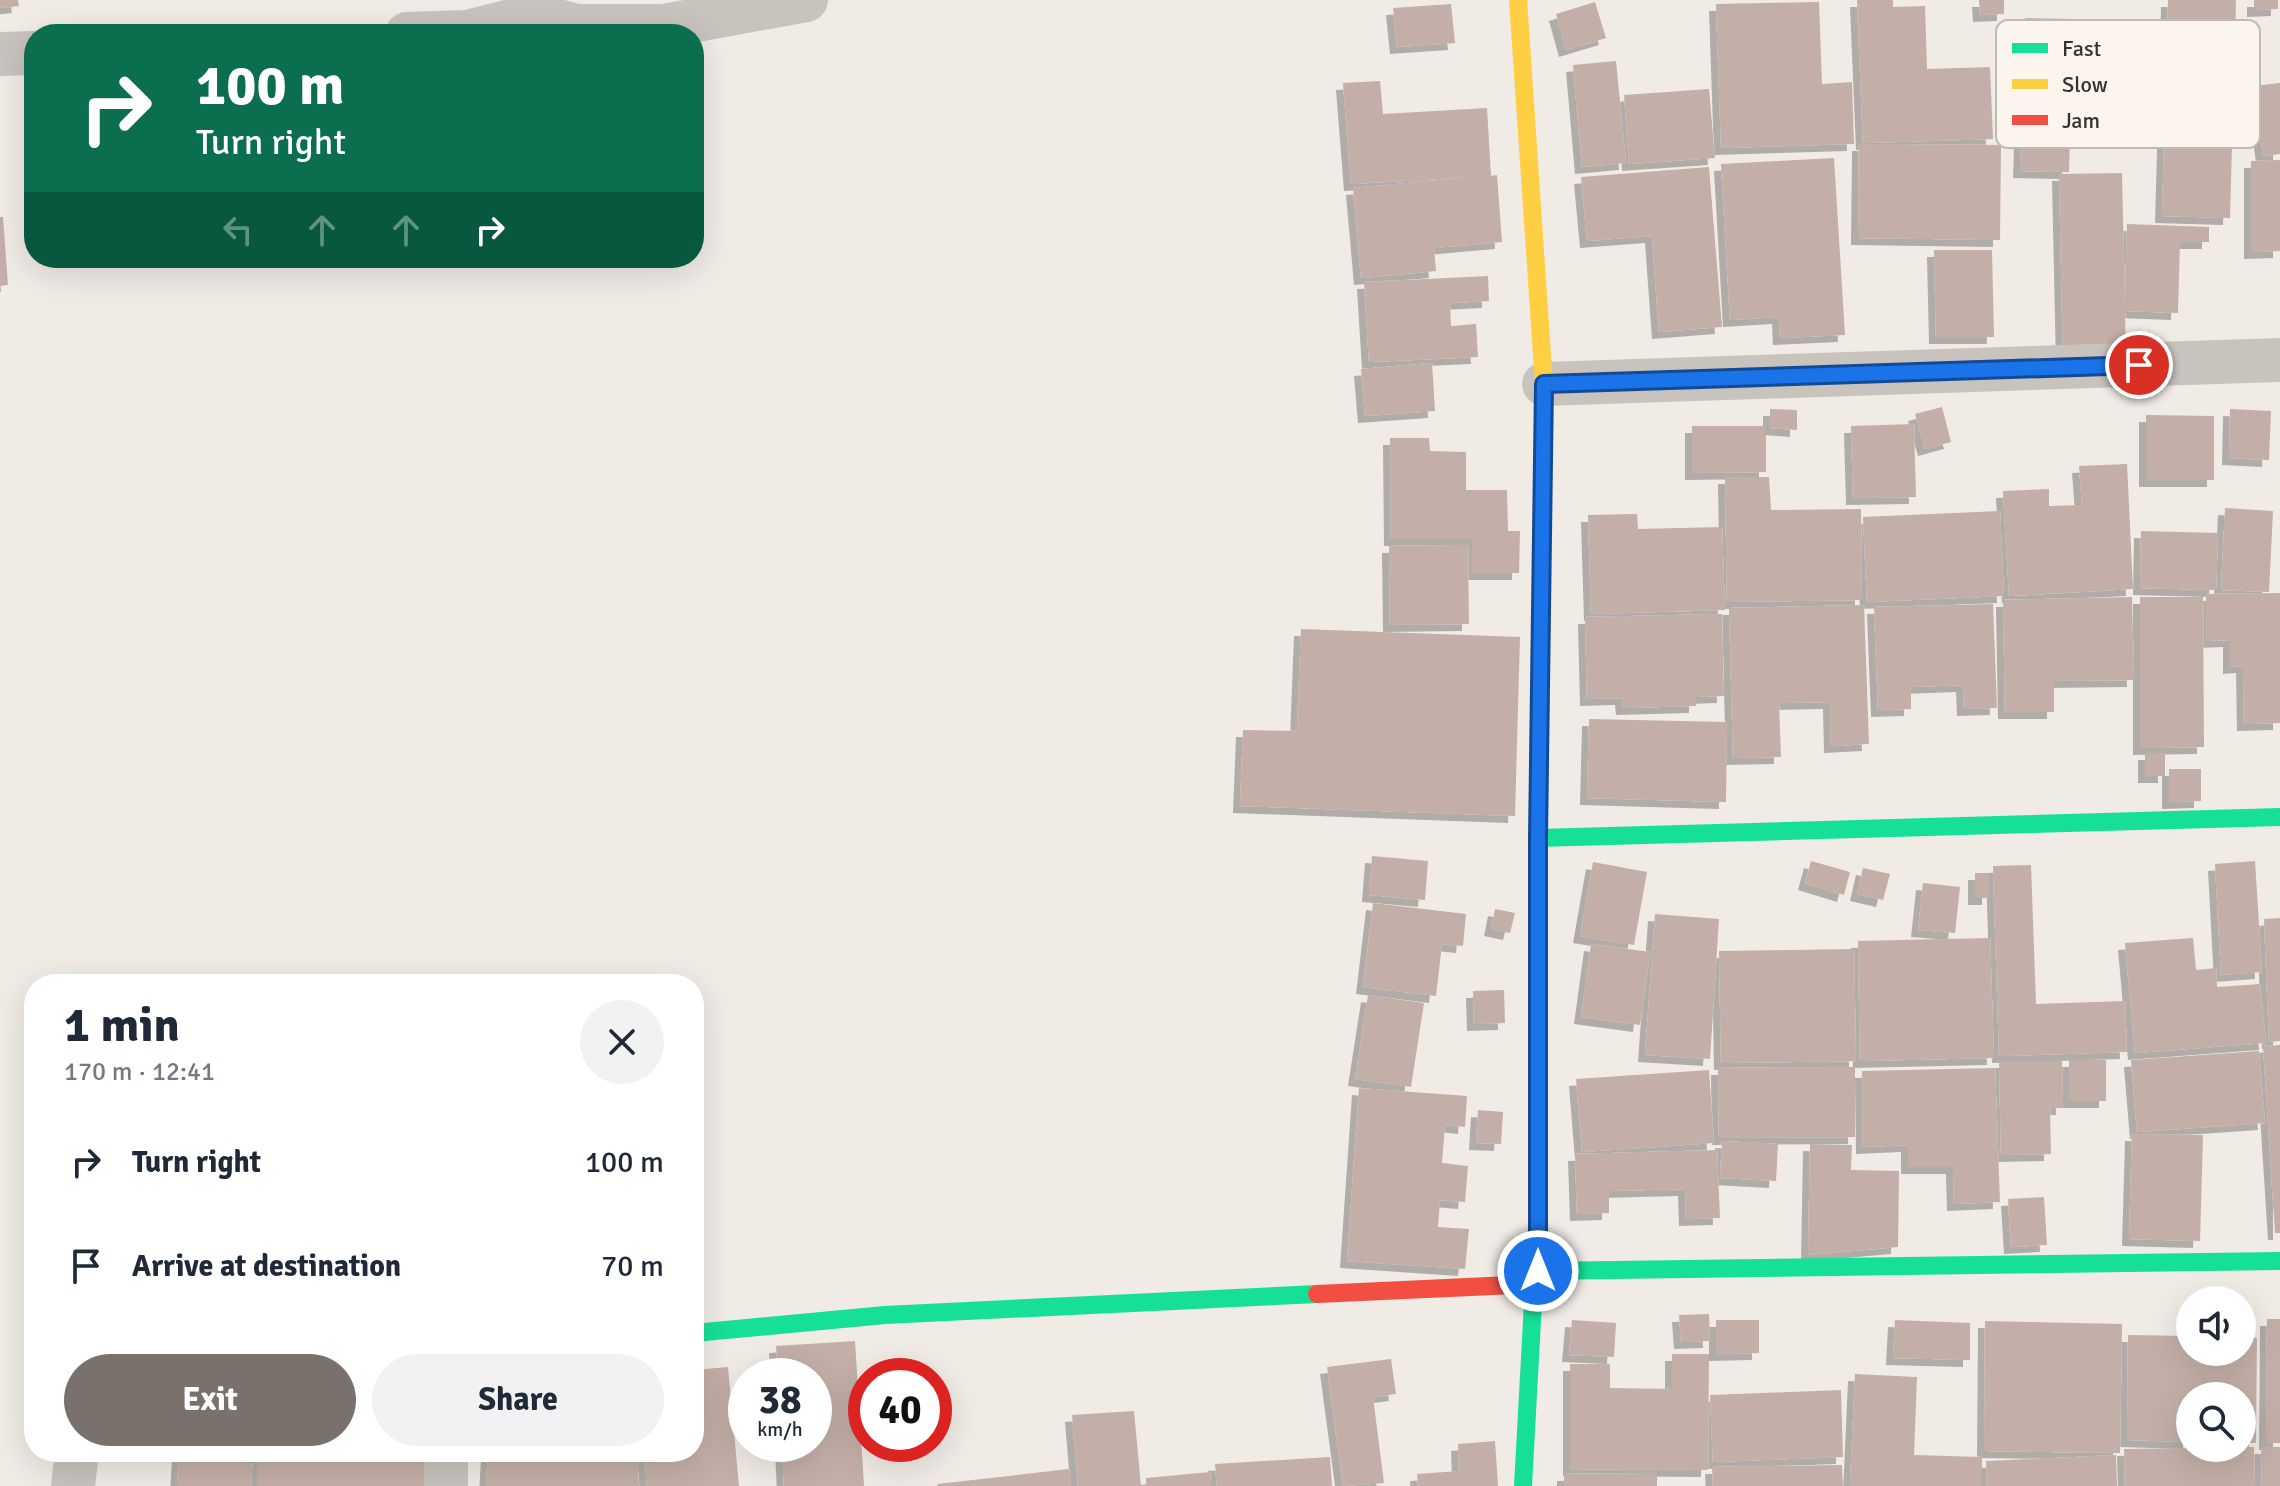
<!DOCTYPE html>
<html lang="en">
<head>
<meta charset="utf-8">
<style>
  :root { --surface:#fff; --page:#f2f2f3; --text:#1f2937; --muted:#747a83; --accent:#7a716c }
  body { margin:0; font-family:Signika,sans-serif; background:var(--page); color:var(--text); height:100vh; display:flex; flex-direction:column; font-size:30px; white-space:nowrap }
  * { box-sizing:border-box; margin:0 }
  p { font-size:26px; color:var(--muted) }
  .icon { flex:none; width:44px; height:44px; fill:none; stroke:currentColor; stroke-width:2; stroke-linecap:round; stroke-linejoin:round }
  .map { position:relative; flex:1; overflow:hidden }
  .panel { position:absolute; left:24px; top:974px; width:680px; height:488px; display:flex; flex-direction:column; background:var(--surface); border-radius:32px; box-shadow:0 8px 32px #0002 }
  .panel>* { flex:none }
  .hud { position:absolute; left:24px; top:24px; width:680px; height:244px; border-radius:32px; box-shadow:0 8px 32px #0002; background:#0b6e4f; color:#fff; overflow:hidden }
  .buttons { position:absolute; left:2176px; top:1286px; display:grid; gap:16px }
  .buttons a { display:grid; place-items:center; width:80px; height:80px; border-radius:50%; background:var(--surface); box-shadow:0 8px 32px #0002; font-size:40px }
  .speed { position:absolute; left:728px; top:1358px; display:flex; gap:16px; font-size:40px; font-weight:700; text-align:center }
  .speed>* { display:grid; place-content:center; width:104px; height:104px; border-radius:50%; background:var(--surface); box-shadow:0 8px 32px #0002; line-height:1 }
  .speed small { font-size:20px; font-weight:400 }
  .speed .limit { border:12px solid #d22; background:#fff; color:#111 }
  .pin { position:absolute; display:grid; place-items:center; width:68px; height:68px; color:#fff; margin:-34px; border:4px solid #fff; border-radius:50%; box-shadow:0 2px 8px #0007 }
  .me { position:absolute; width:88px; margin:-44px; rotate:0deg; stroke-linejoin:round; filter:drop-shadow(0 0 6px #0008) }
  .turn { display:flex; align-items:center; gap:28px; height:168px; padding:0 40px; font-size:36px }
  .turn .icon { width:104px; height:104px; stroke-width:2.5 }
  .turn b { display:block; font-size:56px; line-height:68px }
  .lanes { display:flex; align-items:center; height:76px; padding:0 40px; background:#0003; justify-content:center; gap:40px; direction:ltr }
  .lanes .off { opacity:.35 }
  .round { display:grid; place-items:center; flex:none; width:84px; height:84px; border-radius:42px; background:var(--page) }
  .head { display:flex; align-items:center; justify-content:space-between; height:136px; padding:0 40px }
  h1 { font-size:48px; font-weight:800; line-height:60px }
  .action { display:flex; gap:16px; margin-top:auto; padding:16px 40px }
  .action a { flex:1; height:92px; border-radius:48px; background:var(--accent); color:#fff; font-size:32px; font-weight:800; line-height:92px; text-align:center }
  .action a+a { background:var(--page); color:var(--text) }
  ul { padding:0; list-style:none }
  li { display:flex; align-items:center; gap:24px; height:104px; padding:0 40px }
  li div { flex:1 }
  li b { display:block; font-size:30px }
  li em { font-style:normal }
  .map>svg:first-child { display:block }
</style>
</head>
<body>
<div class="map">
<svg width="2280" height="1486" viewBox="0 0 2280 1486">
  <defs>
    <filter id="shadow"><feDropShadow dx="-7" dy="7" stdDeviation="0" flood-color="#0004"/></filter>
  </defs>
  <rect width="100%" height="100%" fill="#f0ebe5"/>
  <!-- building -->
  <path fill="#c3afa7" filter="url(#shadow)" d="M 0,0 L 18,0 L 19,6 L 0,8 Z
    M 1857,0 L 1893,0 L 1893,7 L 1925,6 L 1927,69 L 1990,67 L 1993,139 L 1863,143 Z
    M 1979,0 L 2004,0 L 2004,14 L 1980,15 Z
    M 2168,0 L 2236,0 L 2230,218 L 2162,216 Z
    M 2254,0 L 2278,0 L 2278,9 L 2254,10 Z
    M 1595,2 L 1606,38 L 1566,50 L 1556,14 Z
    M 1819,2 L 1822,84 L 1852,82 L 1854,144 L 1721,148 L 1716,4 Z
    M 1451,4 L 1455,43 L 1397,47 L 1393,8 Z
    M 2025,18 L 2073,19 L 2069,172 L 2020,171 Z
    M 1616,61 L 1626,163 L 1582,167 L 1573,65 Z
    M 1380,81 L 1383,114 L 1487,108 L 1491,176 L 1497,175 L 1502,242 L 1434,248 L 1436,271 L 1361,278 L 1353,188 L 1473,177 L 1351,184 L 1343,83 Z
    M 2280,83 L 2280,154 L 2263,156 L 2254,86 Z
    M 1709,89 L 1715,158 L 1629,164 L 1624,95 Z
    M 1859,144 L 2001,145 L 2000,240 L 1858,238 Z
    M 1834,158 L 1845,335 L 1780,338 L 1779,317 L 1730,320 L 1721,164 Z
    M 2280,160 L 2280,251 L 2251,252 L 2251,161 Z
    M 1709,167 L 1722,327 L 1659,332 L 1652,236 L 1587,241 L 1581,177 Z
    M 2122,173 L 2125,304 L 2127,224 L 2209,227 L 2209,242 L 2180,242 L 2178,313 L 2125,311 L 2126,357 L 2063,359 L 2059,174 Z
    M 0,217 L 3,217 L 8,285 L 0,286 Z
    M 1934,250 L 1992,250 L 1994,337 L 1936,337 Z
    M 1488,276 L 1489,301 L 1450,303 L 1451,326 L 1476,324 L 1478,357 L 1369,362 L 1364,282 Z
    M 1432,363 L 1435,411 L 1365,416 L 1361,369 Z
    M 1942,407 L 1951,442 L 1925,449 L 1915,414 Z
    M 1770,409 L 1797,410 L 1797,430 L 1770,428 Z
    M 2230,409 L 2271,411 L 2269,460 L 2229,458 Z
    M 2146,415 L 2214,416 L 2214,480 L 2146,480 Z
    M 1914,424 L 1916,497 L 1853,498 L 1851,426 Z
    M 1692,426 L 1766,426 L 1766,472 L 1692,473 Z
    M 1390,438 L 1429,438 L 1430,451 L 1466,452 L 1466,490 L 1507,490 L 1508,531 L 1520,531 L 1519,573 L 1472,573 L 1472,539 L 1391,539 Z
    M 2127,464 L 2133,589 L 2009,596 L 2003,491 L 2049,489 L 2049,506 L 2082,505 L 2079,466 Z
    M 1725,477 L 1769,477 L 1771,510 L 1861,509 L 1862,600 L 1727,602 Z
    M 2225,508 L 2273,511 L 2269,592 L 2221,590 Z
    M 2000,511 L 2004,596 L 1867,602 L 1863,517 Z
    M 1637,514 L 1638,529 L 1722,527 L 1725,610 L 1591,614 L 1588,515 Z
    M 2141,531 L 2218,533 L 2216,590 L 2140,588 Z
    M 1468,545 L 1469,624 L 1390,625 L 1389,546 Z
    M 2280,593 L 2280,723 L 2244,724 L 2243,666 L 2230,667 L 2230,640 L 2206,641 L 2206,594 Z
    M 2132,597 L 2134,680 L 2054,681 L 2054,712 L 2005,712 L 2003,600 Z
    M 2140,597 L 2203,597 L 2204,747 L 2140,748 Z
    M 1993,604 L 1997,708 L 1964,709 L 1963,685 L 1911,687 L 1911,709 L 1878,710 L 1874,607 Z
    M 1864,605 L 1869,744 L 1831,746 L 1830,702 L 1779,703 L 1781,757 L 1733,758 L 1729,608 Z
    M 1722,614 L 1724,696 L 1696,697 L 1696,706 L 1623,708 L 1622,698 L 1587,699 L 1585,617 Z
    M 1301,629 L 1520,637 L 1515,816 L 1240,806 L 1243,730 L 1297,731 Z
    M 1589,719 L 1727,722 L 1726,802 L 1587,798 Z
    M 2145,753 L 2165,753 L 2165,776 L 2145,776 Z
    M 2169,769 L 2201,769 L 2201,801 L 2169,802 Z
    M 1372,856 L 1428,861 L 1425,900 L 1369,895 Z
    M 1811,861 L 1850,872 L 1844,895 L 1805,883 Z
    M 2255,861 L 2262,972 L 2221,975 L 2215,864 Z
    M 1593,862 L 1647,872 L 1634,945 L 1580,936 Z
    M 2031,865 L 2036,1004 L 2125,1001 L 2127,1052 L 1999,1056 L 1993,866 Z
    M 1863,868 L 1890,874 L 1883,900 L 1857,894 Z
    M 1975,873 L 1989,873 L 1989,898 L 1975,898 Z
    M 1923,883 L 1960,887 L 1955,933 L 1918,930 Z
    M 1373,903 L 1466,914 L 1463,946 L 1442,944 L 1436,996 L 1363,987 Z
    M 1495,909 L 1515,913 L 1510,933 L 1491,929 Z
    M 1655,914 L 1719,919 L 1710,1059 L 1645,1055 Z
    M 2280,918 L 2280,1041 L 2269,1042 L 2264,919 Z
    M 1990,938 L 1994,1058 L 1860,1061 L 1858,941 Z
    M 2193,938 L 2196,970 L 2216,968 L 2217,987 L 2260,984 L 2266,1043 L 2135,1053 L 2125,943 Z
    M 1591,944 L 1650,952 L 1640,1025 L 1581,1017 Z
    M 1854,949 L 1856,1061 L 1721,1063 L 1719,951 Z
    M 1504,990 L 1505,1023 L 1474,1024 L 1473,991 Z
    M 1368,995 L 1424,1003 L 1411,1087 L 1355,1079 Z
    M 2280,1045 L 2280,1233 L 2275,1233 L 2263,1046 Z
    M 2259,1051 L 2265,1123 L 2137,1132 L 2131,1060 Z
    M 2069,1060 L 2106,1060 L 2106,1101 L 2069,1101 Z
    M 1999,1061 L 2062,1061 L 2063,1108 L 2050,1108 L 2051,1154 L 2001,1155 Z
    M 1855,1067 L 1855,1137 L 1719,1138 L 1718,1068 Z
    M 1995,1068 L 2000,1202 L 1954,1204 L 1953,1167 L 1908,1167 L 1908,1145 L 1863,1147 L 1862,1071 Z
    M 1709,1070 L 1714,1143 L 1582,1152 L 1576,1079 Z
    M 1359,1088 L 1467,1096 L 1465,1127 L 1445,1125 L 1442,1163 L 1468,1166 L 1465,1202 L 1440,1200 L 1438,1227 L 1469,1229 L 1465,1269 L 1347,1261 Z
    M 1478,1110 L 1503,1112 L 1501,1144 L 1476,1143 Z
    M 2132,1134 L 2203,1135 L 2200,1241 L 2129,1239 Z
    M 1722,1141 L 1778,1144 L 1776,1181 L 1720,1178 Z
    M 1810,1144 L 1852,1145 L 1851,1170 L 1899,1171 L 1898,1247 L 1808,1255 Z
    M 1717,1150 L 1720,1218 L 1686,1219 L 1685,1189 L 1609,1191 L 1609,1213 L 1577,1214 L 1575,1154 Z
    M 2044,1197 L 2047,1245 L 2011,1247 L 2008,1199 Z
    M 1709,1314 L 1710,1341 L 1681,1342 L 1679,1315 Z
    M 2267,1319 L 2280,1319 L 2280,1443 L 2266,1443 Z
    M 1572,1320 L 1616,1323 L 1614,1357 L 1569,1355 Z
    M 1716,1320 L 1759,1320 L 1759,1353 L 1716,1354 Z
    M 1895,1320 L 1970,1323 L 1970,1360 L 1893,1358 Z
    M 1985,1321 L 2122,1324 L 2120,1453 L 1984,1451 Z
    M 2128,1335 L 2190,1336 L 2190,1352 L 2242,1352 L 2242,1337 L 2257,1338 L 2256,1443 L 2242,1443 L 2242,1396 L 2190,1396 L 2190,1442 L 2127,1440 Z
    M 855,1341 L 864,1486 L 784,1486 L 782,1444 L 814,1444 L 814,1376 L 778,1376 L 776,1346 Z
    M 1672,1354 L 1709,1354 L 1708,1470 L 1570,1469 L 1570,1364 L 1610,1364 L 1610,1388 L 1672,1389 Z
    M 1391,1359 L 1396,1394 L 1373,1397 L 1384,1483 L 1343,1486 L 1327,1367 Z
    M 728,1367 L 739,1486 L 647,1486 L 644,1452 L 694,1452 L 694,1370 Z
    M 1855,1374 L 1917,1377 L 1914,1455 L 1982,1457 L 1982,1486 L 1850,1486 Z
    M 1841,1390 L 1843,1457 L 1713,1462 L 1710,1395 Z
    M 1134,1411 L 1141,1486 L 1078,1486 L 1072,1415 Z
    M 1495,1441 L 1498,1486 L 1418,1486 L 1417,1474 L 1459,1471 L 1458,1444 Z
    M 2254,1447 L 2255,1486 L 2125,1486 L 2124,1449 Z
    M 2261,1447 L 2280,1447 L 2280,1486 L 2262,1486 Z
    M 179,1452 L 253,1452 L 251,1486 L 177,1486 Z
    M 257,1452 L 433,1452 L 433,1486 L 257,1486 Z
    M 488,1452 L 637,1452 L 639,1486 L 486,1486 Z
    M 2116,1455 L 2117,1486 L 1987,1486 L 1986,1461 Z
    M 1330,1457 L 1332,1486 L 1217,1486 L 1215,1464 Z
    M 1842,1465 L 1843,1486 L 1713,1486 L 1712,1467 Z
    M 1069,1469 L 1071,1486 L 938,1486 L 937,1484 Z
    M 1210,1472 L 1211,1486 L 1146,1486 L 1146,1478 Z
    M 1657,1473 L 1657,1486 L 1564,1486 L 1564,1474 Z"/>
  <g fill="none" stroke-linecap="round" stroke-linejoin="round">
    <!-- street -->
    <path stroke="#c9c3be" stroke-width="44" d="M 407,34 L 467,32 L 535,15 L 577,26 L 664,26 L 806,0
      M 0,54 L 34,53
      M 1544,384 L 2280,360
      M 73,1486 L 77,1452
      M 446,1486 L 446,1452"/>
    <!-- fast -->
    <path stroke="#16e098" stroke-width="18" d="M 1538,838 L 2280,817
      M 1538,1271 L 2280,1261
      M 694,1333 L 885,1315 L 1317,1294
      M 1523,1486 L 1534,1284 L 1538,1271 L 1538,840"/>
    <!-- slow -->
    <path stroke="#ffcf43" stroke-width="18" d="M 1518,0 L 1544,384 L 1542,510"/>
    <!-- jam -->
    <path stroke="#f24e42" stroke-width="18" d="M 1538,840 L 1542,510
      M 1317,1294 L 1534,1284"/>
  </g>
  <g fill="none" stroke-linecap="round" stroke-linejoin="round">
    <!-- route casing -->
    <g stroke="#114b97" stroke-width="20">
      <path id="route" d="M 1538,1271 L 1538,838 L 1544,384 L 2139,365"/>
    </g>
    <!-- route -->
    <use href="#route" stroke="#1a73e8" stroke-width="14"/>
  </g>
  <!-- legend -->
  <rect x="1996" y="20" width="264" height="128" rx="12" fill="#fbf5ee" stroke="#c1bab4" stroke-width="2"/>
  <rect x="2012" y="43" width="36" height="10" fill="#16e098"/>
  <rect x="2012" y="79" width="36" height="10" fill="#ffcf43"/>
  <rect x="2012" y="115" width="36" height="10" fill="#f24e42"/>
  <g font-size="22" fill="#3b302b">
    <text x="2062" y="56">Fast</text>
    <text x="2062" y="92">Slow</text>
    <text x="2062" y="128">Jam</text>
  </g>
</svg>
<div class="buttons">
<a><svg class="icon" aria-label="sound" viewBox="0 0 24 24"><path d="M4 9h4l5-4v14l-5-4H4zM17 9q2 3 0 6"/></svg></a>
<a><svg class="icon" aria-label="search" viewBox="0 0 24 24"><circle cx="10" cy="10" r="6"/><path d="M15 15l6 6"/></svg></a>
</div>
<div class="speed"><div>38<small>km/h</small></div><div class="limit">40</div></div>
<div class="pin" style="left:2139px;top:365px;background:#d93025"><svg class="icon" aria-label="arrive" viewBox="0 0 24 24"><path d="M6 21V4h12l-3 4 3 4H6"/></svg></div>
<svg class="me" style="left:1538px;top:1271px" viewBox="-20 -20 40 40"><circle r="17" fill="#1a73e8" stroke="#fff" stroke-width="3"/><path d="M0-11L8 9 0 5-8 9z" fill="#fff"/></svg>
<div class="hud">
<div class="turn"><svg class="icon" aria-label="right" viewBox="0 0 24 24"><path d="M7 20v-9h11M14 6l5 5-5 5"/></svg><div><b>100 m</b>Turn right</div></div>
<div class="lanes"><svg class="icon off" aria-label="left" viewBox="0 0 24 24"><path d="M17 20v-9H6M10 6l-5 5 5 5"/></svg><svg class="icon off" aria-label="ahead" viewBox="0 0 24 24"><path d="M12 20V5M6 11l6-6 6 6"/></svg><svg class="icon off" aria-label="ahead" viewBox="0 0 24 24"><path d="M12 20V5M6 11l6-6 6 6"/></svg><svg class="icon" aria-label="right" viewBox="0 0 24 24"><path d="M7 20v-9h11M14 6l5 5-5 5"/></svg></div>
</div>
<section class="panel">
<div class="head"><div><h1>1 min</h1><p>170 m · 12:41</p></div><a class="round"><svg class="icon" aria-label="close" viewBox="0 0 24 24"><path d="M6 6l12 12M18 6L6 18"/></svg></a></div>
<ul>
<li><svg class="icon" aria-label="right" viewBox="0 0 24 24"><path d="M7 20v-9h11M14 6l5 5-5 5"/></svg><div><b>Turn right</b></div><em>100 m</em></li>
<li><svg class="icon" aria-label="arrive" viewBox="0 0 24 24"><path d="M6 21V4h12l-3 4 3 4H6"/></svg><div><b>Arrive at destination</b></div><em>70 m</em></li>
</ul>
<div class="action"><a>Exit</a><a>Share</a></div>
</section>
</div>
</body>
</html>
